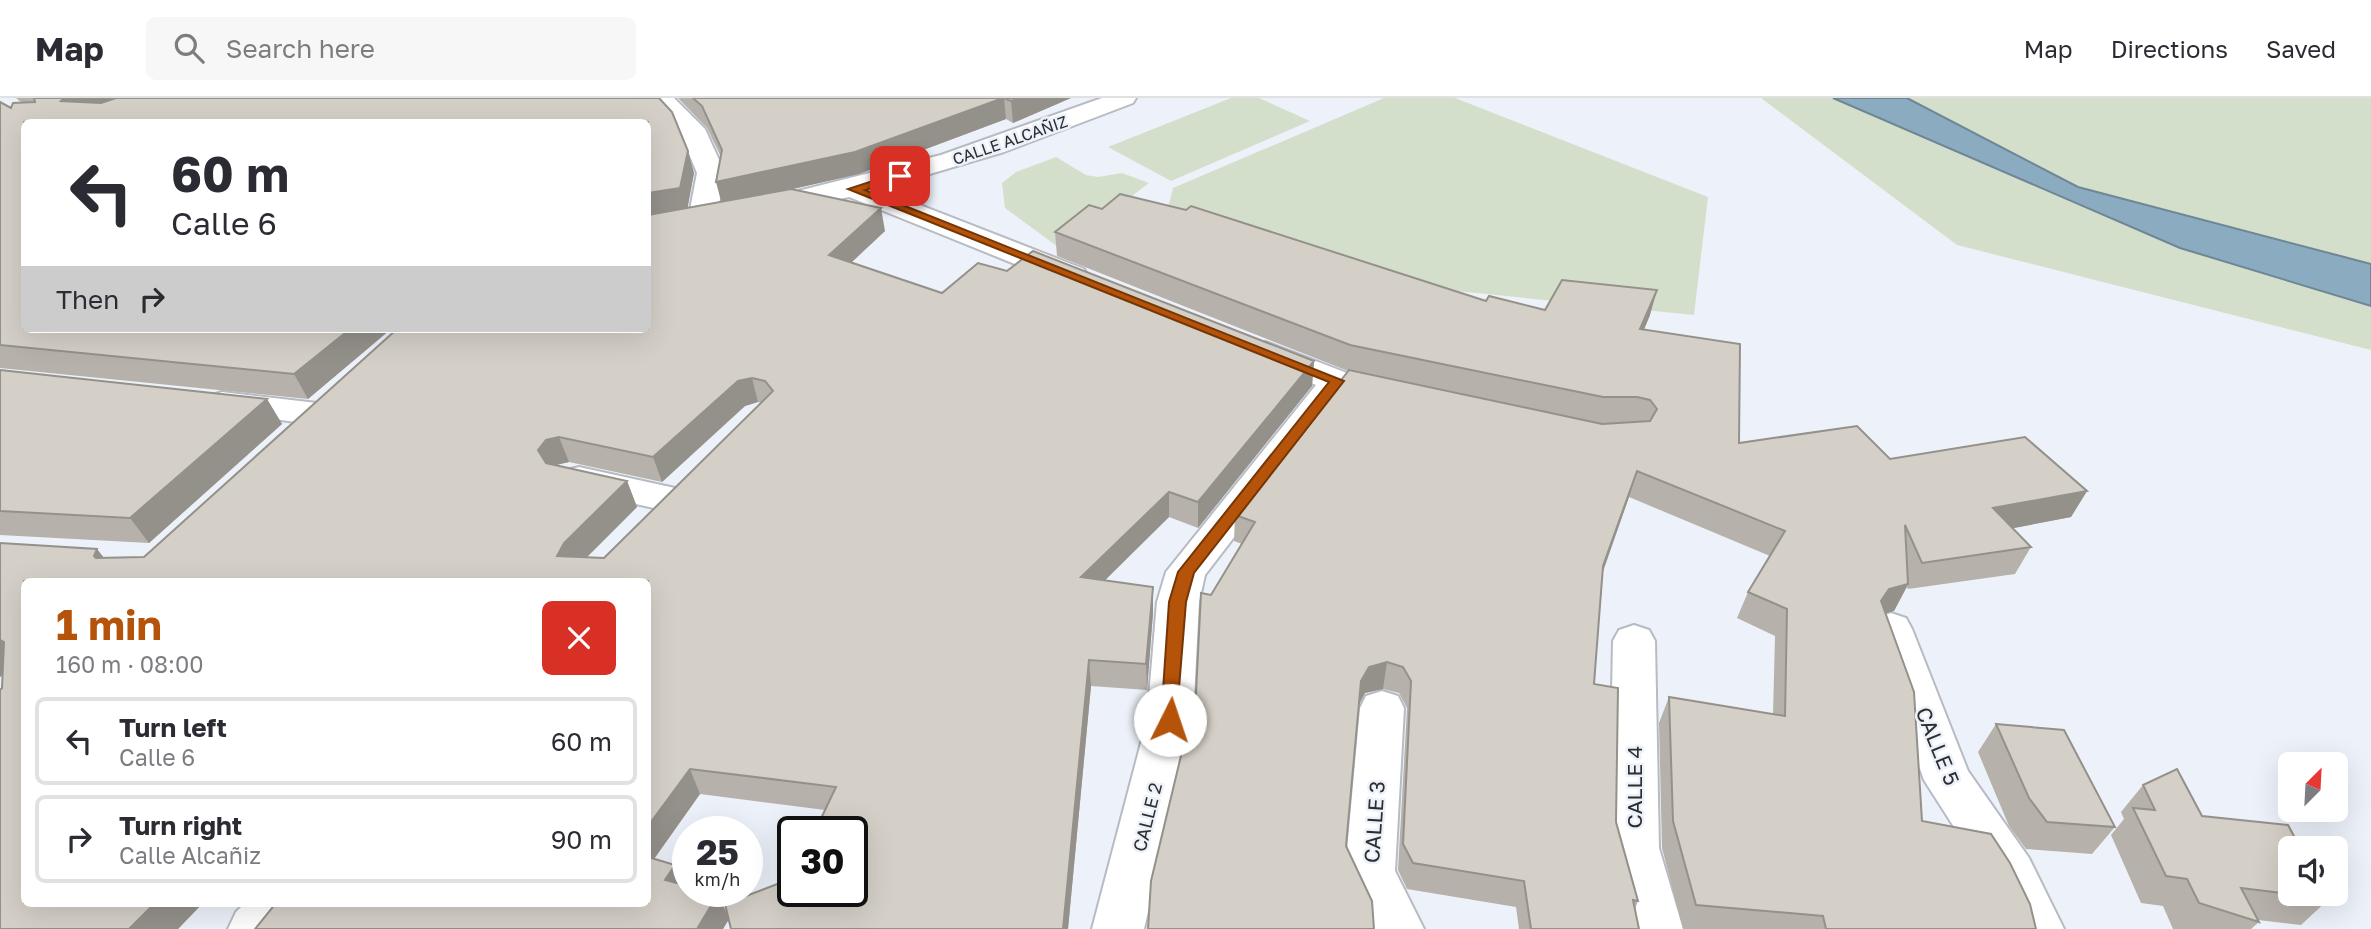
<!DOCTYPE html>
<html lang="en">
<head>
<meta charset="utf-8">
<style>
  :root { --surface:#fff; --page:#f7f7f7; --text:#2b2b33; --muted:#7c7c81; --line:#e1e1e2; --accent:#b45309 }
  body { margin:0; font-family:"Golos Text",sans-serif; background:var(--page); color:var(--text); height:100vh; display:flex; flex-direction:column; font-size:26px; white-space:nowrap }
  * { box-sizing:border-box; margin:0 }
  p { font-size:23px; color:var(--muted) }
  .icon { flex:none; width:38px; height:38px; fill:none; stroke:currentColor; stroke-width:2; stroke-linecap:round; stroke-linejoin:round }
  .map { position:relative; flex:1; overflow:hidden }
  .sheet { position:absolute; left:21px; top:480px; width:630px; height:329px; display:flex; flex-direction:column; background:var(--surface); border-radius:10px; box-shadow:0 7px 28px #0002 }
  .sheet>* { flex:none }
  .guide { position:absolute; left:21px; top:21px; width:630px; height:214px; border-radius:10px; box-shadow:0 7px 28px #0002; background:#fff; color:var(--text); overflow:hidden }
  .needle { width:46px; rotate:24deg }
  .controls { position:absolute; left:2278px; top:654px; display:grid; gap:14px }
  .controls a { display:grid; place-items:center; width:70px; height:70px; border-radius:10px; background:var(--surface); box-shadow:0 7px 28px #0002; font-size:35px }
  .speed { position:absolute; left:672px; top:718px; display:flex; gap:14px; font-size:35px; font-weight:700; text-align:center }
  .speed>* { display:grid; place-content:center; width:91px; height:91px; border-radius:50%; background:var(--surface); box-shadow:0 7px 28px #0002; line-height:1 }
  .speed small { font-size:18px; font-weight:400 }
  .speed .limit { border:4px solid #111; border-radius:10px; background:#fff; color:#111 }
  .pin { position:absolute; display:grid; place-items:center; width:60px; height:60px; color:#fff; margin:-30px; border-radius:14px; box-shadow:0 4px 10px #0006 }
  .me { position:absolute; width:77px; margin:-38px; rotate:4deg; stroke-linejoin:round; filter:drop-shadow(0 0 5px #0008) }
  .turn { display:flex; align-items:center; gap:24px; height:147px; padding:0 35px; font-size:32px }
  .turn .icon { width:91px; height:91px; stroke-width:2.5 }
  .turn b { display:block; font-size:49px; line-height:60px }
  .then { display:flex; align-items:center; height:66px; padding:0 35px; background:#0003; gap:14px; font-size:26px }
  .round { display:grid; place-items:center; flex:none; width:74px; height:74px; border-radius:10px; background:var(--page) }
  .overview { display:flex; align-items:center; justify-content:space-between; height:119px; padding:0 35px }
  h1 { font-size:42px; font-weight:700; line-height:52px; color:var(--accent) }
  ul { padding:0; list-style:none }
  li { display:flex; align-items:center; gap:21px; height:88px; margin:0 14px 10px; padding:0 21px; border:4px solid var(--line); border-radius:10px }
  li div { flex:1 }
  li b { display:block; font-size:26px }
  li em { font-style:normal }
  header { display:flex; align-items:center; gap:42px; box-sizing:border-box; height:98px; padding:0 35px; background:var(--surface); border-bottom:2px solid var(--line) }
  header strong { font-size:33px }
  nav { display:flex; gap:38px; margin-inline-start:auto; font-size:24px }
  .search { width:490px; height:63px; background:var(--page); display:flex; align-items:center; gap:18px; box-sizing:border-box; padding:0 24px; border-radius:10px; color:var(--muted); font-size:26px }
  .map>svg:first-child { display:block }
</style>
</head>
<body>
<header>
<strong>Map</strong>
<div class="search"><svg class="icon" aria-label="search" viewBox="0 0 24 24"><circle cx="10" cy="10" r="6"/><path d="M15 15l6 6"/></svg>Search here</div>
<nav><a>Map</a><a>Directions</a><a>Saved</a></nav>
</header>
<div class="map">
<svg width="2371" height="831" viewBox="0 0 2371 831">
  <rect width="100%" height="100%" fill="#edf2fa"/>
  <!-- green -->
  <path fill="#d4dfcb" d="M 1231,0 L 1259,0 L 1310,23 L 1171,83 L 1108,49 Z
    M 1384,0 L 1455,0 L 1708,99 L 1694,217 L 1386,186 L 1166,118 L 1173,90 Z
    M 1761,0 L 2371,0 L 2371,252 L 1957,147 Z
    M 1056,59 L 1086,77 L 1098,79 L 1122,75 L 1149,85 L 1062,152 L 1005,110 L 1002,85 L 1016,74 Z"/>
  <!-- water -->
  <path fill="#8aabc0" stroke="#6e8695" stroke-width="2" d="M 1833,0 L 1907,0 L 2078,89 L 2371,166 L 2371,208 L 2180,150 Z"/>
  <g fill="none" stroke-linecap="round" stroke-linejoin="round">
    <!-- street casing -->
    <g stroke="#b7bbc3" stroke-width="4">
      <path id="street" d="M 648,0 L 674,0 L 705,31 L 725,75 L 716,122 L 712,128 L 702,131 L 692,128 L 688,122 L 697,75 L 680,34 Z
        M 1102,0 L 1136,0 L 1133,5 L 1004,54 L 879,91 L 1084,171 L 1088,178 L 1084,185 L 1073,187 L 1062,185 L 849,99 L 772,117 L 762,114 L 758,108 L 762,102 L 941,57 Z
        M 1266,244 L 1347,275 L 1403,288 L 1408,295 L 1403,302 L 1391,305 L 1345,295 L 1205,477 L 1199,504 L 1193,622 L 1144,831 L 1092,831 L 1147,622 L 1157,504 L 1166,474 L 1316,287 L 1254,261 L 1249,254 L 1254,247 Z
        M 222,294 L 317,305 L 329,308 L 335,316 L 329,324 L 317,327 L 210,312 L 205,305 L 210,298 Z
        M 579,369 L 684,392 L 690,401 L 684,410 L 671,414 L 566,390 L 560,381 L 566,372 Z
        M 1891,515 L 1906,520 L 1912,531 L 1968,673 L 2029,760 L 2064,831 L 2012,831 L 1993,790 L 1924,682 L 1870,531 L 1876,520 Z
        M 1634,527 L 1649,532 L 1655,543 L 1659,750 L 1683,831 L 1631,831 L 1609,750 L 1613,543 L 1619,532 Z
        M 1382,593 L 1398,598 L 1404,610 L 1395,773 L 1424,831 L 1372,831 L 1345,774 L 1360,610 L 1366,598 Z
        M 245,805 L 305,805 L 288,831 L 228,831 L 236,814 Z"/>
    </g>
    <!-- street -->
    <use href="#street" fill="#fff" fill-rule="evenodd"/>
  </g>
  <!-- wall -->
  <path fill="#b6b2ab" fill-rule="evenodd" d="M 16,0 L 659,0 L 694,75 L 687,110 L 721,104 L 721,59 L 707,30 L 678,0 L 1071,0 L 1013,25 L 1006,21 L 859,76 L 792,91 L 885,133 L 851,164 L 942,195 L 1314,263 L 1312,288 L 1198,430 L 1169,419 L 1105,482 L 1153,489 L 1153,515 L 1147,592 L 1091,588 L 1068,831 L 731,831 L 729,821 L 723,831 L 255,831 L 648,483 L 24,483 L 203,805 L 178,831 L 0,831 L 3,577 L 0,579 L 0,445 L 104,460 L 144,459 L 648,24 L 24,231 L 391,231 L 308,301 L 0,270 L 0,4 L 11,10 L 22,5 ZM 758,304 L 761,305 L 604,460 L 587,459 L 637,409 L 627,383 L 556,367 L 569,364 L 662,384 L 745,308 ZM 700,696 L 825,712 L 793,780 L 729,820 L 718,796 L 684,787 L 675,767 L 654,761 Z
    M 1102,111 L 1486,203 L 1545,212 L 1650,217 L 1644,232 L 1739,345 L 1890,361 L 2087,393 L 2071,419 L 2012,430 L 2031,449 L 2015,476 L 1908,491 L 1907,489 L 1894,513 L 1886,515 L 1922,723 L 2036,831 L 1683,831 L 1662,750 L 1659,625 L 1669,599 L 1773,616 L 1775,538 L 1737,520 L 1748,494 L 1770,458 L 1629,399 L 1603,474 L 1594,586 L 1616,724 L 1638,803 L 1635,811 L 1639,831 L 1519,831 L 1516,809 L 1407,791 L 1398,772 L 1407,610 L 1399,595 L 1383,591 L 1365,595 L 1359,607 L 1196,595 L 1211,497 L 1242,446 L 1234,443 L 1235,417 L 1348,273 L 1057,158 L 1055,134 ZM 1597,325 L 1625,325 L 1602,326 Z
    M 0,272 L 267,301 L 282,326 L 149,445 L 0,437 Z
    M 1996,626 L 2115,729 L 2092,756 L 2026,751 L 2009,728 L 1978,654 Z
    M 2143,687 L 2202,718 L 2330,800 L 2301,827 L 2258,822 L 2259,824 L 2251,831 L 2173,831 L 2163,808 L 2141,805 L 2111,737 L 2124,721 L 2121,714 Z"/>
  <!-- shaded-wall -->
  <path fill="#94918b" d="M 64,0 L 125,0 L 80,17 L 61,3 Z
    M 1004,0 L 1006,21 L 859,76 L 722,107 L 716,84 Z
    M 1019,0 L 1071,0 L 1013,25 L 1011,3 Z
    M 688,53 L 694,75 L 687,113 L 648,119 L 648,95 Z
    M 881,110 L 885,133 L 834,181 L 829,157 Z
    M 1657,192 L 1650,217 L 1633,257 L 1640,231 Z
    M 350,231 L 391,231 L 308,301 L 294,276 Z
    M 1314,263 L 1312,288 L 1198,430 L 1198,404 Z
    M 752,280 L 758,304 L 745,308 L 662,384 L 653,359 L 738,283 Z
    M 267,301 L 282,326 L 149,445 L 130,420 Z
    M 559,339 L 569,364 L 556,367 L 549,378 L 538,352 L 546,342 Z
    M 1637,373 L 1629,399 L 1595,495 L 1603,468 Z
    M 627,383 L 637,409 L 575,471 L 557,458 L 564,445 Z
    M 2087,393 L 2071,419 L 1978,437 L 1993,410 Z
    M 1169,394 L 1169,419 L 1083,504 L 1081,479 Z
    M 97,451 L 117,476 L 94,458 Z
    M 1908,486 L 1894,513 L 1875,518 L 1881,503 L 1889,491 Z
    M 1153,489 L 1153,515 L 1147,592 L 1146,566 Z
    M 0,542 L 23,567 L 7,572 L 0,579 Z
    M 1089,562 L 1091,588 L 1068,831 L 1063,831 Z
    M 1387,564 L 1383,591 L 1365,595 L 1357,610 L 1361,583 L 1369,569 Z
    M 690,671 L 700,696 L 649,768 L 648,778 L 648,728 Z
    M 675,767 L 686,792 L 665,782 Z
    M 718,796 L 729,821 L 723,831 L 697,831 Z
    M 155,805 L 203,805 L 178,831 L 129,831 Z"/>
  <!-- building -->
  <path fill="#d4cfc7" stroke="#94918b" stroke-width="2" fill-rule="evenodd" d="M 34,0 L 64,0 L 61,3 L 101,5 L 116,0 L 659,0 L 672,14 L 688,53 L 680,90 L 648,95 L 648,24 L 24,24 L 24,231 L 350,231 L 294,276 L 0,247 L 0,4 L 11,10 L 13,5 L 35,4 Z
    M 693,0 L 1003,0 L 855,54 L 716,84 L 722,52 L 702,8 Z
    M 1004,0 L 1019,0 L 1011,3 Z
    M 791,91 L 881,110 L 829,157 L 942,195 L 978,165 L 1007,173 L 1033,153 L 1314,263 L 1198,404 L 1169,394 L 1081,479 L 1153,489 L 1146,566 L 1089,562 L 1063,831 L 731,831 L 725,806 L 793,780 L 793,793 L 852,793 L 852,733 L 815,733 L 836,689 L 690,671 L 648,728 L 648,483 L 24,483 L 24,805 L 155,805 L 129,831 L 0,831 L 0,592 L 2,590 L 4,544 L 0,542 L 0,445 L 97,451 L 94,458 L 96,460 L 144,459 L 397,231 L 648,231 L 648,117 ZM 752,280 L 765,283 L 773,293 L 604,460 L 557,458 L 564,445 L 627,383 L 546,365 L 538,352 L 546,342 L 559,339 L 653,359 L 738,283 Z
    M 1120,96 L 1186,112 L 1191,108 L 1486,203 L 1489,198 L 1545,212 L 1562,182 L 1657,192 L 1640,231 L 1740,246 L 1739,345 L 1857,328 L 1890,361 L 2025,339 L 2087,393 L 1993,410 L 2031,449 L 1922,465 L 1905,427 L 1908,486 L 1889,491 L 1881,503 L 1914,594 L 1922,723 L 1991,736 L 2010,765 L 2030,806 L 2036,831 L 1826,831 L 1823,818 L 1696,807 L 1673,723 L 1669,599 L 1785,618 L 1787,511 L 1748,494 L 1785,433 L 1637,373 L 1603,468 L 1594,586 L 1618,590 L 1616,724 L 1638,803 L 1633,802 L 1639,831 L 1531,831 L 1524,783 L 1413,765 L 1403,746 L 1411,583 L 1403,569 L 1387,564 L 1369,569 L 1361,583 L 1346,748 L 1372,803 L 1374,831 L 1148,831 L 1151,783 L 1196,595 L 1201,495 L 1211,497 L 1255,424 L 1235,417 L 1349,272 L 1602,326 L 1650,323 L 1657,311 L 1650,302 L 1637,299 L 1603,299 L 1350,247 L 1055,134 L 1089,107 L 1102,111 Z
    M 0,272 L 267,301 L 130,420 L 0,413 Z
    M 1996,626 L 2064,632 L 2115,729 L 2047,724 L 2029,700 Z
    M 2177,671 L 2202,718 L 2288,727 L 2301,751 L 2291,751 L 2291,796 L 2241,790 L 2259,824 L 2199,805 L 2187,781 L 2166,778 L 2133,710 L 2155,712 L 2143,687 Z
    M 648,759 L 675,767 L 665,782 L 688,788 L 688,793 L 705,793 L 718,796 L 697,831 L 255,831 L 276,805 L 648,805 Z
    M 2293,796 L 2328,796 L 2330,800 Z"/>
  <!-- route -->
  <path fill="#b45309" stroke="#753606" stroke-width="2" d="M 900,74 L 906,78 L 904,80 L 865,92 L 1344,283 L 1194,475 L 1186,504 L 1176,627 L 1163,627 L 1161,622 L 1169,504 L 1178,474 L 1329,284 L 848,91 Z"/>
  <g text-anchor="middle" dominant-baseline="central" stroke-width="5" stroke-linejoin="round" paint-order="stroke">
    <!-- far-street labels -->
    <g font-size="16" fill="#2c2e31" stroke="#edf2fa">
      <text transform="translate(1010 42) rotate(-19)">CALLE ALCAÑIZ</text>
    </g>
    <!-- street labels -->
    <g font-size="18" fill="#2c2e31" stroke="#edf2fa">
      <text transform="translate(1147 719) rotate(-76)">CALLE 2</text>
    </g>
    <!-- near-street labels -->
    <g font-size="21" fill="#2c2e31" stroke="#edf2fa">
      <text transform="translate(1938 648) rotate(68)">CALLE 5</text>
      <text transform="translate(1634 689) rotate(-90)">CALLE 4</text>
      <text transform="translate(1374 724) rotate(-86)">CALLE 3</text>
    </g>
  </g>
</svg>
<div class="controls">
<a><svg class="needle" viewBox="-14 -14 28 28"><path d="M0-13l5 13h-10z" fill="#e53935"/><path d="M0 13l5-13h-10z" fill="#7c7c81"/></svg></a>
<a><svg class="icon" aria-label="sound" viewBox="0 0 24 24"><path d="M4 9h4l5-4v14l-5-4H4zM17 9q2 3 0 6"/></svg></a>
</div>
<div class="speed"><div>25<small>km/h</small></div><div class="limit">30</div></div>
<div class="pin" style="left:900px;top:78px;background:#d93025"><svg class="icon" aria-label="arrive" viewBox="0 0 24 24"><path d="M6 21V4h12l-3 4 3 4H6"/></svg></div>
<svg class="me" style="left:1170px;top:622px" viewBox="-20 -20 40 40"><circle r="19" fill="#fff"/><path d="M0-13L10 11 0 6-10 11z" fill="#b45309"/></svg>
<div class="guide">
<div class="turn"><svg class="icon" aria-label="left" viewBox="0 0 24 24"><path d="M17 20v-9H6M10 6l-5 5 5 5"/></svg><div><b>60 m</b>Calle 6</div></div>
<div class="then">Then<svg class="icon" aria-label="right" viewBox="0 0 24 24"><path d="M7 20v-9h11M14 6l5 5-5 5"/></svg></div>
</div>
<section class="sheet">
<div class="overview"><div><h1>1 min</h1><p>160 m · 08:00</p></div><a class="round" style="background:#d93025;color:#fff"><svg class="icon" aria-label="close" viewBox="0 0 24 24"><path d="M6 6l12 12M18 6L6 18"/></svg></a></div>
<ul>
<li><svg class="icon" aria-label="left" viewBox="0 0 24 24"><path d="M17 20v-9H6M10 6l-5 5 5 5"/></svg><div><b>Turn left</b><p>Calle 6</p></div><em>60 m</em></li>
<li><svg class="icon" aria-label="right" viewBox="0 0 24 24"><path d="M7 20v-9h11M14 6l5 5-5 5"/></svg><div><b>Turn right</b><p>Calle Alcañiz</p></div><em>90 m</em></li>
</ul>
</section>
</div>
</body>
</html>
